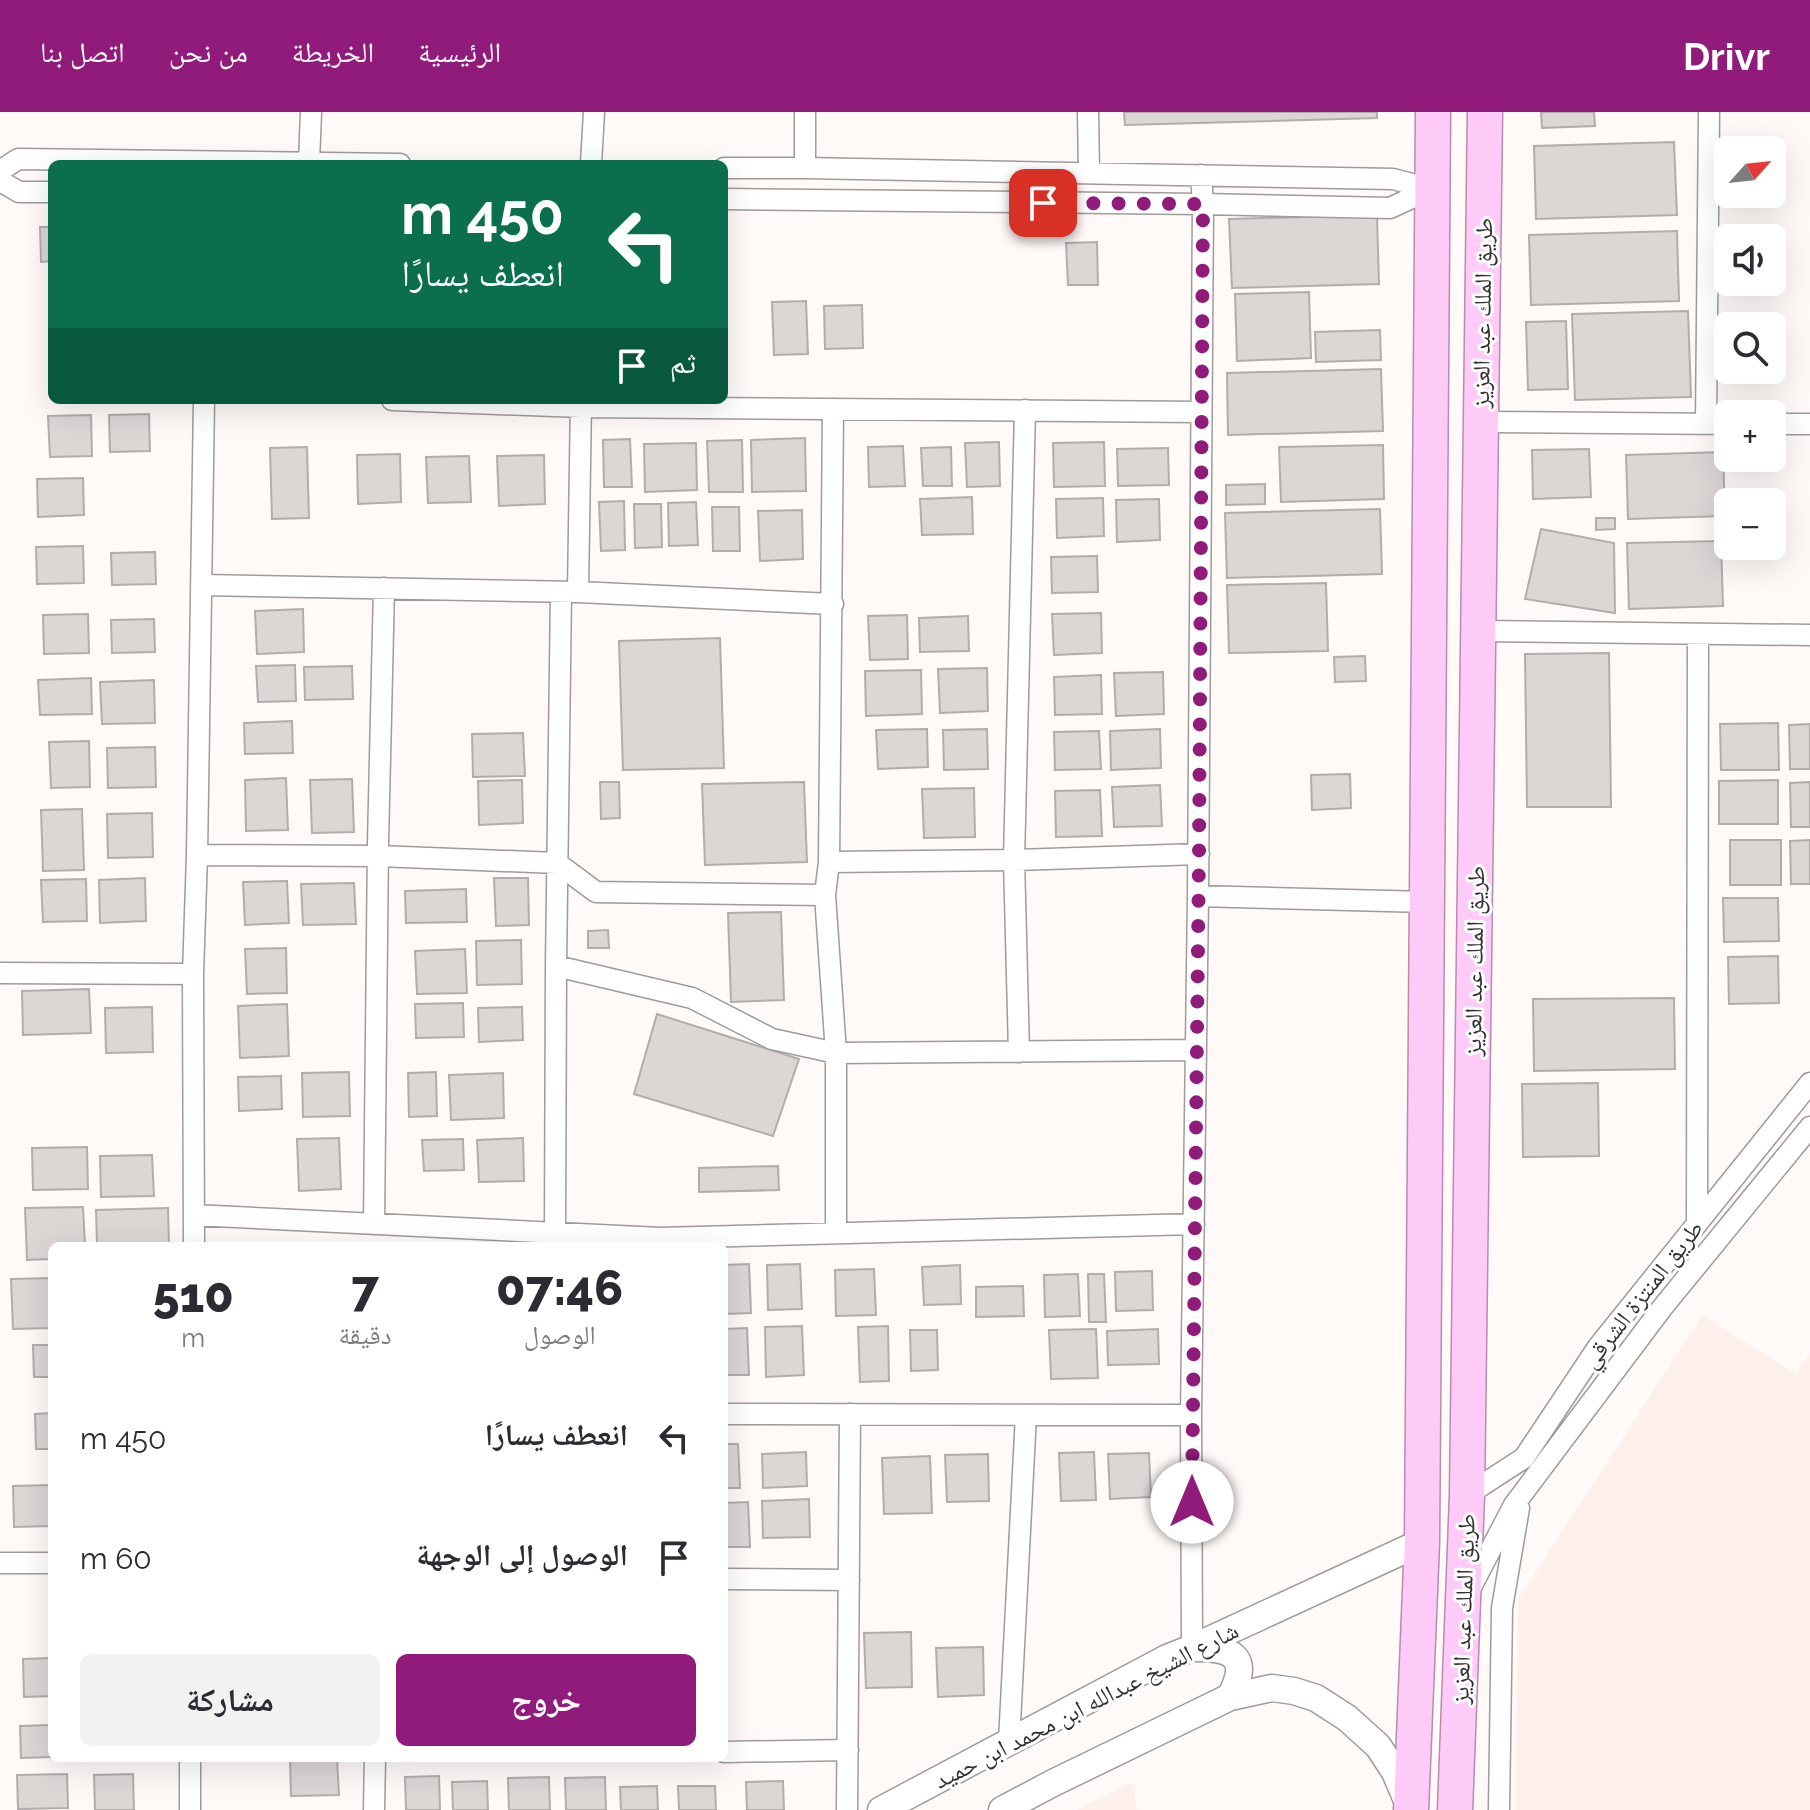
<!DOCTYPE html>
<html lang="ar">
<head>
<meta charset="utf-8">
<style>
  :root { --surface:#fff; --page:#f2f2f3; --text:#2b2b33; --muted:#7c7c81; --accent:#901b7a }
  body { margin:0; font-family:Raleway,"Noto Naskh Arabic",sans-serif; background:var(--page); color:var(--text); direction:rtl; height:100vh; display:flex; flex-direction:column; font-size:30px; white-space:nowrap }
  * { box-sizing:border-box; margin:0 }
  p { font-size:26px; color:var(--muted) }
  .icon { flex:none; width:44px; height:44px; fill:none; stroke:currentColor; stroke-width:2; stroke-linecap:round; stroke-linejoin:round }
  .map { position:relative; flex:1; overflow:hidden; direction:ltr }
  .details { position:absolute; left:48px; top:1130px; width:680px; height:520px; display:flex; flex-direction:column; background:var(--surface); border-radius:12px; box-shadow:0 8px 32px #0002; direction:rtl }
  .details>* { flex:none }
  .top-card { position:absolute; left:48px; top:48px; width:680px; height:244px; border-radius:12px; box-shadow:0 8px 32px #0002; direction:rtl; background:#0b6e4f; color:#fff; overflow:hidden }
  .needle { width:52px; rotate:63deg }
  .tools { position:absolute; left:1714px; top:24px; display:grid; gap:16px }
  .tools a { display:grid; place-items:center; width:72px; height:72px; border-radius:12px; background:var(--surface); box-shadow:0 8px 32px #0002; font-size:40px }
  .pin { position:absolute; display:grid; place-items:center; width:68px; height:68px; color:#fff; margin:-34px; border-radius:16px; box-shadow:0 4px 12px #0006 }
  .me { position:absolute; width:88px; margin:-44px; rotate:0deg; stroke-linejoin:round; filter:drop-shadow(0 0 6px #0008) }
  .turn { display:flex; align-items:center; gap:28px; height:168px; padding:0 32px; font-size:36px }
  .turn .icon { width:104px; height:104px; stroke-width:2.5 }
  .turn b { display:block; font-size:56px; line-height:68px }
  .then { display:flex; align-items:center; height:76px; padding:0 32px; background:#0003; gap:16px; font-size:30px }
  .eta { display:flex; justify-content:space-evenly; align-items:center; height:136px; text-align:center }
  .eta b { font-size:48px; font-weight:800; line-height:56px }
  .button { display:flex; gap:16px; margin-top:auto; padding:16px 32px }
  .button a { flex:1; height:92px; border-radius:12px; background:var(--accent); color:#fff; font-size:32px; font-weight:800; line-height:92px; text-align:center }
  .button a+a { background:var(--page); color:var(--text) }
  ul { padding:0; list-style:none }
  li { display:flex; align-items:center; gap:24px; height:120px; padding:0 32px }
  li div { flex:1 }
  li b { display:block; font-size:30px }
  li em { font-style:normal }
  header { display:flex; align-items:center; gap:48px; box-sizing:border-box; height:112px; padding:0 40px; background:var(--accent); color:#fff }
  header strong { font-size:38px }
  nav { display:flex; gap:44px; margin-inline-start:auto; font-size:28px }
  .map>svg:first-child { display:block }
</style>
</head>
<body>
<header>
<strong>Drivr</strong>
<nav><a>الرئيسية</a><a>الخريطة</a><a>من نحن</a><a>اتصل بنا</a></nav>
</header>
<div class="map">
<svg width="1810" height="1698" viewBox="0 0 1810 1698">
  <rect width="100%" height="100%" fill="#fffaf8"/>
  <!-- built -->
  <path fill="#fdefe9" d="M 1702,1204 L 1797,1262 L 1810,1241 L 1810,1698 L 1516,1698 L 1518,1488 Z
    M 1132,1670 L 1137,1698 L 1077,1698 Z"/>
  <!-- building -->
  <path fill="#dcd6d5" stroke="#b2acab" stroke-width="2" d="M 1124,0 L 1377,0 L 1377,6 L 1125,13 Z
    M 1541,0 L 1594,0 L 1595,14 L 1542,16 Z
    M 1674,30 L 1677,103 L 1536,107 L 1534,34 Z
    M 1377,103 L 1379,172 L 1232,176 L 1229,107 Z
    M 40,115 L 52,115 L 52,149 L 41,150 Z
    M 1677,119 L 1679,189 L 1531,193 L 1529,123 Z
    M 1097,130 L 1098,173 L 1068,173 L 1066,131 Z
    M 1309,180 L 1311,246 L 1237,249 L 1235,182 Z
    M 806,189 L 808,242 L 774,243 L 772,190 Z
    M 862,193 L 863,236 L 825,237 L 824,194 Z
    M 1688,199 L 1691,285 L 1575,288 L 1572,202 Z
    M 1566,209 L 1568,277 L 1528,278 L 1526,210 Z
    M 1380,218 L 1381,248 L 1316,250 L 1315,220 Z
    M 1381,257 L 1383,319 L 1228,323 L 1227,261 Z
    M 149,302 L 150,339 L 110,340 L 109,303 Z
    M 91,303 L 92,344 L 50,345 L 48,304 Z
    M 805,326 L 806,379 L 752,380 L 751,328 Z
    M 630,327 L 632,375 L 604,375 L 603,328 Z
    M 742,328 L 743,380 L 709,380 L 707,329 Z
    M 999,330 L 1000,374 L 967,375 L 965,331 Z
    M 1104,330 L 1105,374 L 1054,375 L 1053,331 Z
    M 696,331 L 697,378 L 645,380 L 644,332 Z
    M 1383,333 L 1384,387 L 1281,390 L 1279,335 Z
    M 903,334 L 905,374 L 869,375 L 868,335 Z
    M 307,335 L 309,406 L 272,407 L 270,336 Z
    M 951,335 L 952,374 L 923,374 L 921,336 Z
    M 1168,336 L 1169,373 L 1118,374 L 1117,337 Z
    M 1589,337 L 1591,385 L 1533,387 L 1532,338 Z
    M 1723,340 L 1725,404 L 1628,407 L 1626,343 Z
    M 400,342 L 401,390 L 358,392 L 357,343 Z
    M 544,343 L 545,392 L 499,394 L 497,344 Z
    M 469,344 L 471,390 L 428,391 L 426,345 Z
    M 83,366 L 84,403 L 38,405 L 37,367 Z
    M 1265,372 L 1265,392 L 1226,393 L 1226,373 Z
    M 972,385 L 973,422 L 922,423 L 920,387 Z
    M 1103,386 L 1104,424 L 1057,426 L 1056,387 Z
    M 1159,387 L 1160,428 L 1117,430 L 1116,388 Z
    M 624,389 L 625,438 L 601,439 L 599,390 Z
    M 696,390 L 698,433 L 669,434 L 668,391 Z
    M 634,392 L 661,392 L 662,435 L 635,436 Z
    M 712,395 L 739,395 L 740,439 L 713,439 Z
    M 1380,397 L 1382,462 L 1227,466 L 1225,401 Z
    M 802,398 L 803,447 L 760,449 L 758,399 Z
    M 1596,406 L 1615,406 L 1615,417 L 1596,418 Z
    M 1541,417 L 1614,431 L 1615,501 L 1525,487 Z
    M 1721,429 L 1723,494 L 1629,497 L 1627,431 Z
    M 83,434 L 84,471 L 37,472 L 36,435 Z
    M 155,440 L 156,472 L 112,473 L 111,441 Z
    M 1097,444 L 1098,480 L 1052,481 L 1051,445 Z
    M 1326,471 L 1328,539 L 1229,541 L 1227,473 Z
    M 303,497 L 304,540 L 257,542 L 255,499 Z
    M 1101,501 L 1102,541 L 1054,543 L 1052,502 Z
    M 88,502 L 89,541 L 44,542 L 43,503 Z
    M 907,503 L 908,547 L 870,548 L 868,504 Z
    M 968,504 L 969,539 L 920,540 L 919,506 Z
    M 154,507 L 155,540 L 112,541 L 111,508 Z
    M 720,526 L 724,656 L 623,658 L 619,529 Z
    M 1609,541 L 1611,695 L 1527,695 L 1525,542 Z
    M 1365,544 L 1366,569 L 1335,570 L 1334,545 Z
    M 295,553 L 296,589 L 258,590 L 256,554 Z
    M 352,554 L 353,587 L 305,588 L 304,555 Z
    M 987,556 L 988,599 L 940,601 L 938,557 Z
    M 921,558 L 922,602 L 866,604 L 865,559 Z
    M 1163,560 L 1164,602 L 1116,604 L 1114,561 Z
    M 1101,563 L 1102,602 L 1055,603 L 1054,565 Z
    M 91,566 L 92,602 L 40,603 L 38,568 Z
    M 154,568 L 155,611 L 102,612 L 100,570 Z
    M 292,609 L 293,641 L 245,642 L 244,611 Z
    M 1778,611 L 1779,658 L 1721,658 L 1720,612 Z
    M 1810,612 L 1810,657 L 1790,657 L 1789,613 Z
    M 927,617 L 928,655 L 878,657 L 876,618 Z
    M 987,617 L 988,657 L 944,658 L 943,618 Z
    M 1160,617 L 1161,656 L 1111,658 L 1110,619 Z
    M 1099,619 L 1101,657 L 1055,658 L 1054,620 Z
    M 523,621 L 525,664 L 473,665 L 472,622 Z
    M 89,629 L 90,675 L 51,676 L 49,630 Z
    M 155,635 L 156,675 L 108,676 L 107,636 Z
    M 1350,662 L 1351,696 L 1312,698 L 1311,663 Z
    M 286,666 L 288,718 L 246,719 L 245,668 Z
    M 352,667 L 354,720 L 312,721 L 310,668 Z
    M 522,668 L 523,711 L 479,713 L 478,669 Z
    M 1778,668 L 1778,712 L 1719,712 L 1719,669 Z
    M 600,670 L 619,670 L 620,706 L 601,707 Z
    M 804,670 L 807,750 L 705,753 L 702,672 Z
    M 1810,670 L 1810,715 L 1791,715 L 1790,671 Z
    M 1160,673 L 1162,714 L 1114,715 L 1112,675 Z
    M 974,676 L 975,725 L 924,726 L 922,677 Z
    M 1100,678 L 1102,724 L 1056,725 L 1055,679 Z
    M 82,697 L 84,758 L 43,759 L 41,698 Z
    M 152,701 L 153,745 L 108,746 L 107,702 Z
    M 1730,728 L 1781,728 L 1781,773 L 1730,773 Z
    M 1810,728 L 1810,772 L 1791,772 L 1790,729 Z
    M 145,766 L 146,809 L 100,811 L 99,768 Z
    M 494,766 L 528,766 L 529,813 L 496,814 Z
    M 86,767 L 87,809 L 43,810 L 41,768 Z
    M 287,769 L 289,811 L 245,813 L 243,770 Z
    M 354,771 L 356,812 L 303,813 L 301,772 Z
    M 466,777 L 467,810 L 406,811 L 405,779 Z
    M 1723,786 L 1778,786 L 1779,829 L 1724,830 Z
    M 781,800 L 784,888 L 731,890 L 728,801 Z
    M 608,818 L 609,836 L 588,836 L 588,819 Z
    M 521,828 L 522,872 L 477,873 L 476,829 Z
    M 286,836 L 287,881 L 247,882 L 245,837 Z
    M 465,837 L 467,881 L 417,882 L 415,839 Z
    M 1778,844 L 1779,891 L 1729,892 L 1728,845 Z
    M 89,877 L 91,921 L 23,923 L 22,879 Z
    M 1674,886 L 1675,957 L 1534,959 L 1533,887 Z
    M 463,891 L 464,925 L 416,926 L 415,892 Z
    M 287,892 L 289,944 L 240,946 L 238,894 Z
    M 152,895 L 153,940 L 106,941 L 105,896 Z
    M 522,895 L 523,928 L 479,930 L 478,896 Z
    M 657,902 L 799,947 L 773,1024 L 634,982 Z
    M 349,960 L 350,1004 L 303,1005 L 302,961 Z
    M 436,960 L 437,1004 L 409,1005 L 408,961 Z
    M 503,961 L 504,1006 L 451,1008 L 449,963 Z
    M 281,964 L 282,997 L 239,999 L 238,965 Z
    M 1598,971 L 1599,1044 L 1523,1045 L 1522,972 Z
    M 339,1026 L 341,1077 L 299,1079 L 297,1027 Z
    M 523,1026 L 524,1069 L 479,1070 L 477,1028 Z
    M 463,1027 L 464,1058 L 424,1059 L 422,1028 Z
    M 87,1035 L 88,1077 L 33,1078 L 32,1036 Z
    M 152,1043 L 154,1084 L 101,1085 L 100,1044 Z
    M 778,1054 L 779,1078 L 699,1080 L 699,1056 Z
    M 83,1095 L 85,1134 L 52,1134 L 52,1147 L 27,1148 L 25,1096 Z
    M 168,1096 L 169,1134 L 97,1134 L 96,1098 Z
    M 749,1152 L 751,1201 L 724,1202 L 724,1153 Z
    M 800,1152 L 802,1197 L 768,1198 L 767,1153 Z
    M 960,1153 L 961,1192 L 924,1193 L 922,1155 Z
    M 874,1157 L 876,1203 L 836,1204 L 835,1158 Z
    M 1152,1159 L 1153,1198 L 1116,1199 L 1115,1160 Z
    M 1078,1162 L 1080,1204 L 1045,1205 L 1044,1163 Z
    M 1088,1162 L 1104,1162 L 1106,1210 L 1089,1210 Z
    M 52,1166 L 52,1216 L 13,1217 L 11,1167 Z
    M 1023,1174 L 1024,1204 L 976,1205 L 976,1175 Z
    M 802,1214 L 804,1263 L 766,1265 L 765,1215 Z
    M 888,1214 L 889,1269 L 860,1270 L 858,1215 Z
    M 747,1216 L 749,1263 L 724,1263 L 724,1217 Z
    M 1096,1217 L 1098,1266 L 1051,1267 L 1049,1218 Z
    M 1158,1217 L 1159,1252 L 1108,1253 L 1107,1219 Z
    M 910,1218 L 937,1218 L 938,1258 L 911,1259 Z
    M 33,1233 L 52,1233 L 52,1265 L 34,1265 Z
    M 52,1301 L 52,1337 L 36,1337 L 35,1302 Z
    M 724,1332 L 738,1332 L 740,1376 L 724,1376 Z
    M 806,1340 L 807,1374 L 763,1376 L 762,1342 Z
    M 1094,1340 L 1096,1388 L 1061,1389 L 1059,1341 Z
    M 1149,1341 L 1151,1385 L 1110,1387 L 1108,1342 Z
    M 988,1342 L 989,1389 L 947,1390 L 945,1343 Z
    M 930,1344 L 932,1401 L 884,1402 L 882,1346 Z
    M 52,1373 L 52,1414 L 14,1415 L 13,1374 Z
    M 809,1387 L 810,1425 L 763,1426 L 762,1389 Z
    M 748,1390 L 750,1435 L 724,1435 L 724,1391 Z
    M 911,1520 L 912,1575 L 866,1576 L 864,1521 Z
    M 983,1535 L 984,1583 L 938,1585 L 936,1536 Z
    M 52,1546 L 52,1584 L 24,1585 L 23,1547 Z
    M 52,1613 L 52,1645 L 21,1646 L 20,1614 Z
    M 290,1646 L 337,1646 L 339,1683 L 291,1684 Z
    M 67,1662 L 68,1696 L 18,1697 L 17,1663 Z
    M 133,1662 L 134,1698 L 95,1698 L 94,1663 Z
    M 439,1664 L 440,1698 L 406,1698 L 405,1665 Z
    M 549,1665 L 550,1698 L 509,1698 L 508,1666 Z
    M 605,1665 L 606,1698 L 566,1698 L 565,1666 Z
    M 487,1669 L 488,1698 L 453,1698 L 452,1670 Z
    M 783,1669 L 784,1698 L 747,1698 L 746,1670 Z
    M 657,1674 L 658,1698 L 621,1698 L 620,1675 Z
    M 678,1674 L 715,1674 L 716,1698 L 679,1698 Z"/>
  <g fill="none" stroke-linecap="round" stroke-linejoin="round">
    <!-- minor casing -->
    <g stroke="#a09b99" stroke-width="23">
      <path id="minor" d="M 1088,0 L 1089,61
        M 309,50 L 311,0
        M 591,52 L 594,0
        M 724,56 L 805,56 L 1393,67 L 1431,77
        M 805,56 L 805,0
        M 0,59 L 18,47 L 400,52
        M 0,69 L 19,80 L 52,80
        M 724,87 L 1203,92 L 1390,96 L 1431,77
        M 392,288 L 581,295 L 1201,300
        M 833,297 L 829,750 L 825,783 L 836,941 L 836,1121
        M 1481,310 L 1728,312
        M 1706,312 L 1709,0
        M 1772,312 L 1810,312
        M 201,473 L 578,480 L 833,492
        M 578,480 L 581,288
        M 1479,519 L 1810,523
        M 197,743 L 378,744 L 557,751 L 596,780 L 825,783
        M 829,750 L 1014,748 L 1199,742
        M 1198,784 L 1427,790
        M 556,854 L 692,886 L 772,927 L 836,941 L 1196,938
        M 0,861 L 193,862
        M 1019,940 L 1014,748 L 1025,298
        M 194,1103 L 660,1126 L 1194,1112
        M 374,1112 L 378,731 L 384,476
        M 1697,1112 L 1698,522
        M 555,1120 L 556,854 L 561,480
        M 194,1134 L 193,862 L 197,743 L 204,288
        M 724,1302 L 1191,1303
        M 1467,1383 L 1524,1346 L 1598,1235 L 1810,971
        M 0,1451 L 52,1451
        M 724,1467 L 849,1468
        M 1470,1477 L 1514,1393 L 1662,1196 L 1810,1015
        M 1192,1536 L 1191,1303 L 1198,784 L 1203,92 L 1201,63
        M 1009,1630 L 1026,1303
        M 724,1640 L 848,1638
        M 190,1698 L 190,1646
        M 374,1698 L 375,1646
        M 847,1698 L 850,1302
        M 1499,1698 L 1502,1496 L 1519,1396"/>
    </g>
    <!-- tertiary casing -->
    <g stroke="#a09b99" stroke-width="29">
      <path id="tertiary" d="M 1196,1536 C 1234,1536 1251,1546 1230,1585
        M 881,1698 L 1167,1546 L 1192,1536 L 1422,1430
        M 1002,1698 L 1053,1671 L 1230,1585 L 1272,1576 L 1294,1579 L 1316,1586 L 1347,1606 L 1378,1634 L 1395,1660 L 1409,1693"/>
    </g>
    <!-- trunk casing -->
    <g stroke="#b78cb0" stroke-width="37">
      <path id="trunk" d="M 1411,1698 L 1422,1430 L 1433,0
        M 1455,1698 L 1467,1383 L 1485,0"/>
    </g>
    <!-- minor -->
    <use href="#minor" stroke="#fff" stroke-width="20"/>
    <!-- tertiary -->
    <use href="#tertiary" stroke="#fff" stroke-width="26"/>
    <!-- trunk -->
    <use href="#trunk" stroke="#fecaf7" stroke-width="34"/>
  </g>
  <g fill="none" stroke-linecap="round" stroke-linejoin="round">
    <!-- route -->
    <path stroke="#901b7a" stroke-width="14" stroke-dasharray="0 25.2" d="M 1043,91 L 1203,92 L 1199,742 L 1192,1390"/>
  </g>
  <g text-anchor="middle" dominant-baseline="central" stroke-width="6" stroke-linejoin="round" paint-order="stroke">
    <!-- street labels -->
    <g font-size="24" fill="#343231" stroke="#fff">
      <text transform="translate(1482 201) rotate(-89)">طريق الملك عبد العزيز</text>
      <text transform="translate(1474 849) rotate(-89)">طريق الملك عبد العزيز</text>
      <text transform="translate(1642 1182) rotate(-52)">طريق المنتزة الشرقي</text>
      <text transform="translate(1463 1497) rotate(-88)">طريق الملك عبد العزيز</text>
      <text transform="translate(1086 1593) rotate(-27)">شارع الشيخ عبدالله ابن محمد ابن حميد</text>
    </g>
  </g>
</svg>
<div class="tools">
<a><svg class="needle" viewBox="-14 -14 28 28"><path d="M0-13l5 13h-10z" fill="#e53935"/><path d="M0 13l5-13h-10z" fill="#7c7c81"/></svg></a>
<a><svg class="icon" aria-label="sound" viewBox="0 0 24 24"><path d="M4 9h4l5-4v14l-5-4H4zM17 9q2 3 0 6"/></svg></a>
<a><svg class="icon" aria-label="search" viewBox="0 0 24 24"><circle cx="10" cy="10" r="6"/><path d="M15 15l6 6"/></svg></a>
<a>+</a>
<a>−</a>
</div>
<div class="pin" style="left:1043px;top:91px;background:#d93025"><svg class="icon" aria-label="arrive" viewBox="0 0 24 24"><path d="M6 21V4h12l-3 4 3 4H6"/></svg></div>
<svg class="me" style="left:1192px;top:1390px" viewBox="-20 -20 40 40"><circle r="19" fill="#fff"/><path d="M0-13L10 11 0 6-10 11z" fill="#901b7a"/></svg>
<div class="top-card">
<div class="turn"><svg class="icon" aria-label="left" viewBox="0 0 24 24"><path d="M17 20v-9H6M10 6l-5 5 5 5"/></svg><div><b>450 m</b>انعطف يسارًا</div></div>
<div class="then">ثم<svg class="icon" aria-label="arrive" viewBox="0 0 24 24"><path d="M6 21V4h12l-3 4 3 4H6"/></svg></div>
</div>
<section class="details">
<div class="eta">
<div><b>07:46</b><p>الوصول</p></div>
<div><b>7</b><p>دقيقة</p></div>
<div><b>510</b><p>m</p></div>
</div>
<ul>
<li><svg class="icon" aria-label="left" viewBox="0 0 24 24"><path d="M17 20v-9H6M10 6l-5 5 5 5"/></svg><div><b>انعطف يسارًا</b></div><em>450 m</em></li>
<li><svg class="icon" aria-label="arrive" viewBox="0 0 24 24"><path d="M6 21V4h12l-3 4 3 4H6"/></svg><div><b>الوصول إلى الوجهة</b></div><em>60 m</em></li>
</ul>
<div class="button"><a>خروج</a><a>مشاركة</a></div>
</section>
</div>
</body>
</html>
